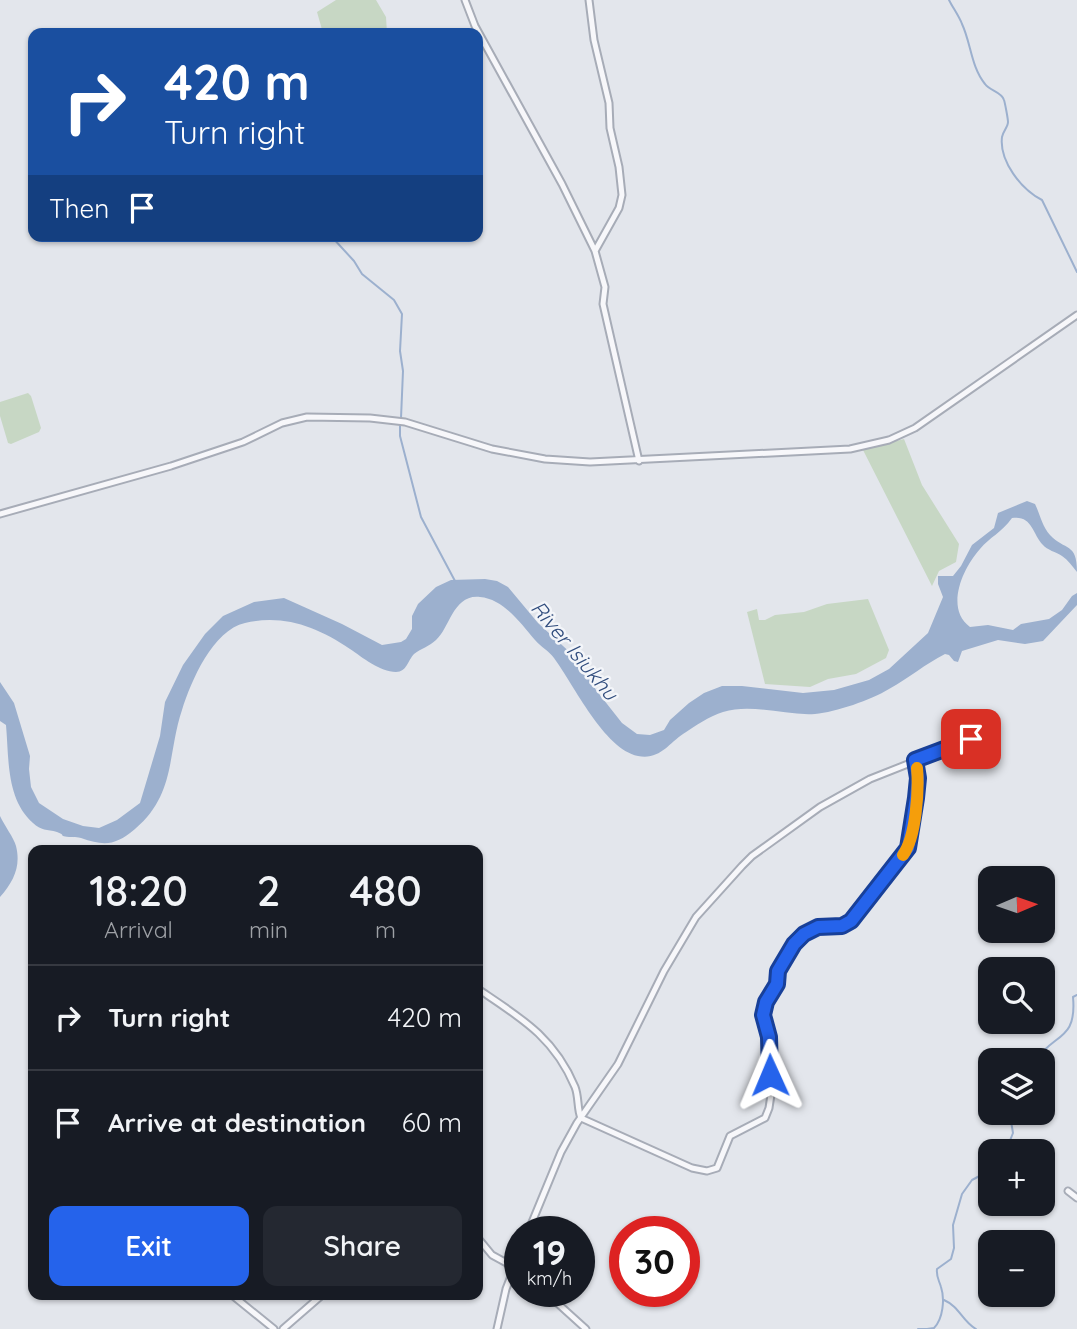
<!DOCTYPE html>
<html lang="en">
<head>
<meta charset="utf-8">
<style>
  :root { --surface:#171b24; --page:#242831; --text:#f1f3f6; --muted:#9ea1a6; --line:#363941; --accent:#2563eb }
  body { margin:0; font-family:Quicksand,sans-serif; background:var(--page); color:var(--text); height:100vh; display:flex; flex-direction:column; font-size:26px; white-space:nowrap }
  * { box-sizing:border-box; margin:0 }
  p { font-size:23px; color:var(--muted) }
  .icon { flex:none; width:38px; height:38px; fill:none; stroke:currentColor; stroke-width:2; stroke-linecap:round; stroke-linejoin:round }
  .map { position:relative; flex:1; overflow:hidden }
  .details { position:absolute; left:28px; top:845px; width:455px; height:455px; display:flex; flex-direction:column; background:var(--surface); border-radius:14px; box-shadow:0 2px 5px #0004 }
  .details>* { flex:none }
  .top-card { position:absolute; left:28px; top:28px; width:455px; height:214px; border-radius:14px; box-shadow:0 2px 5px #0004; background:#1a4fa0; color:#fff; overflow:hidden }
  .needle { width:46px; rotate:88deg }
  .buttons { position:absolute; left:978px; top:866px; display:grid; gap:14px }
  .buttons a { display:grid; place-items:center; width:77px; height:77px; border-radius:14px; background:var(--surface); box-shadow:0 2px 5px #0004; font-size:35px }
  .speed { position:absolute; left:504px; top:1216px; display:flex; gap:14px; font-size:35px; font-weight:700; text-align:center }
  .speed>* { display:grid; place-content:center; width:91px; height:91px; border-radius:50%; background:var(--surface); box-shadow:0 2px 5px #0004; line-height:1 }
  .speed small { font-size:18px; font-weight:400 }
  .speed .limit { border:10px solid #d22; background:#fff; color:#111 }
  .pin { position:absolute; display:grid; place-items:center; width:60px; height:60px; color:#fff; margin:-30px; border-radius:14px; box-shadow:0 4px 10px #0006 }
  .me { position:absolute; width:77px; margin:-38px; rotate:359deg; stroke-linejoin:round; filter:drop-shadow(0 0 5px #0008) }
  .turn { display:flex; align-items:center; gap:24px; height:147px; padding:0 21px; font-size:32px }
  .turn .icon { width:91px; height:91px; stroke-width:2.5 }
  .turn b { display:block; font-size:49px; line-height:60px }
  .then { display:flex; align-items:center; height:66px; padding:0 21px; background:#0003; gap:14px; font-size:26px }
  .eta { display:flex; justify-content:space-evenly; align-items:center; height:119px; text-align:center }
  .eta b { font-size:42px; font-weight:600; line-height:49px }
  .action { display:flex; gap:14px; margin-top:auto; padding:14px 21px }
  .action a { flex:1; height:80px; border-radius:14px; background:var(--accent); color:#fff; font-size:28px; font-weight:600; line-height:80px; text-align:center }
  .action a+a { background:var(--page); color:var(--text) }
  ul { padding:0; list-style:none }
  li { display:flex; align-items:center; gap:21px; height:105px; padding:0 21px; border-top:2px solid var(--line) }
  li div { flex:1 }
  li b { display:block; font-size:26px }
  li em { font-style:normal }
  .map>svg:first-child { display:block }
</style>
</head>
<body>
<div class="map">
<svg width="1077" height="1329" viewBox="0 0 1077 1329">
  <rect width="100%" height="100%" fill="#e3e6ec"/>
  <!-- green -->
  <path fill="#c7d7c4" d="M 336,0 L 376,0 L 386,17 L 387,33 L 323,33 L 317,12 Z
    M 28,393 L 31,396 L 41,428 L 39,432 L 11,444 L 8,443 L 0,416 L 0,402 Z
    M 904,439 L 922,485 L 959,544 L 956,562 L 939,571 L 932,586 L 863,450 Z
    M 868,599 L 889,650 L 886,658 L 856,674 L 828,679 L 810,687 L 765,684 L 747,612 L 757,609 L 759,620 L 765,620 L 775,615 L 804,612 L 827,604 Z"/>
  <!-- water -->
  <path fill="#9cb0ce" d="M 1027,501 L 1035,504 C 1040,514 1042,526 1050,535 C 1065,551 1077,542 1077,572 C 1072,566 1068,560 1062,556 C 1056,552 1047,550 1043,545 C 1032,533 1032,515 1012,518 C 1001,533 990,537 980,549 C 962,569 945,609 970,627 L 988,625 L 1013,630 L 1021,624 L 1049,619 L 1062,610 L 1072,596 L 1077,593 L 1077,605 L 1043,641 L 1025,644 L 998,640 L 962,651 L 958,662 L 954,661 L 949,655 L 945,654 C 925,664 909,678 889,689 C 871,700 836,712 815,714 C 785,716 753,703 723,712 C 710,716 695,726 683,734 C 668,744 660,760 638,756 C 604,749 574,685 554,658 C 549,651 541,647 535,640 C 521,624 504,599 480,597 C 453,594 450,628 436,640 C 430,646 420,649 414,654 C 408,660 407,672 396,672 C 380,672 362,657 350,649 C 317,627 284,614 245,623 C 213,630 191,681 182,710 C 167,755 176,794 135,829 C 115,846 104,846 81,838 C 79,837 71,837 69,837 C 56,835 68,836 57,832 C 47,829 41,831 33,823 C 6,799 9,759 6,725 L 0,721 L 0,682 L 14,703 L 30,756 L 29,769 L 31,787 L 39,803 L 63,819 L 83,826 L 99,828 L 117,820 L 140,803 L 160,736 L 165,702 L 183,665 L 205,634 L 223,616 L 254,602 L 284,598 L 342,624 L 382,645 L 401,642 L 406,639 L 412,629 L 412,616 L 418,604 L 436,587 L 451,580 L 485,579 L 497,581 L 508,587 L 538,623 L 575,657 L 596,690 L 622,723 L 637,734 L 650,735 L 664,730 L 670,720 L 689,703 L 704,693 L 722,686 L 742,686 L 803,693 L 834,690 L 869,680 L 889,669 L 928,633 L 943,597 L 938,584 L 938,576 L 953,576 L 961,566 L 972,545 L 994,528 L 998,513 Z
    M 0,816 C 4,825 14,838 16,846 C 21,866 14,881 0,897 Z"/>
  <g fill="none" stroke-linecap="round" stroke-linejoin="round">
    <!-- stream -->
    <path stroke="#9cb0ce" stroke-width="2" d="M 949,0 C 953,8 959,16 962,24 C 971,43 971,67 985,84 C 990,91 1002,92 1004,100 C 1005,103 1008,119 1008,122 C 1008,127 1003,131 1002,137 C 999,161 1021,189 1042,200 L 1077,272
      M 331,236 L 354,261 L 362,274 L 394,300 L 402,314 L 400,351 L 403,371 L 401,418
      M 400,426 L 400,436 L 421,517 L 455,581
      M 1036,1060 C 1054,1033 1077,1041 1073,997 L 1077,995
      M 990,1163 L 988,1154 L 1009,1143 L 1013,1133 L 1011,1121 L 1000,1113
      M 944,1300 C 960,1307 962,1321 976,1329
      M 918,1329 L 927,1329
      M 927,1329 L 934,1328 C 943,1319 945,1299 941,1287 C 939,1280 936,1277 937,1269 L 951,1259 L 954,1248 L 953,1225 L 962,1194 L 972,1180 L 985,1173 L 990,1166"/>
    <!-- minor casing -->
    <g stroke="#a7acb7" stroke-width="9">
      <path id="minor" d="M 465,0 L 475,26 L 562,184 L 595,251 L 605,287 L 603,304 L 639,461
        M 589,0 L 594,40 L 609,103 L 610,128 L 619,167 L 622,195 L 619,208 L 595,251
        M 0,514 L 171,466 L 243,442 L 282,423 L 307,417 L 370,418 L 405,422 L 492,449 L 545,459 L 590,462 L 850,449 L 889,440 L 915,428 L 1077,315
        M 478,989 C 521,1018 554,1037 575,1087 C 579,1097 577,1109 581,1118 L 692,1168 L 707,1171 L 717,1168 L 730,1136 L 765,1118 L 769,1108 L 772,1088 L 769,1060 L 769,1036 L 763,1015 L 766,1002 L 777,984 L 778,971 L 794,944 L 804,934 L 818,927 L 842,926 L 851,921 L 908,848 L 916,798 L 918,778 L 915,760
        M 1068,1191 L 1077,1198
        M 528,1232 L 561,1152 L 577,1123 L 618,1064 L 664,971 L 696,917 L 742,866 L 752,856 L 820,807 L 870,779 L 971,739
        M 478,1238 L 492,1255 L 514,1267
        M 545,1292 L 586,1329
        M 232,1295 L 274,1329
        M 283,1329 L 322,1295
        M 497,1329 L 506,1289 L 520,1253"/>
    </g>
    <!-- minor -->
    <use href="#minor" stroke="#f7f7fa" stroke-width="5"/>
  </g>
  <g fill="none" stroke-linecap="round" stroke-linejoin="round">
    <!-- route casing -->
    <g stroke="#184099" stroke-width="18">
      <path id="route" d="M 770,1075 L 769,1037 L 763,1015 L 766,1002 L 777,984 L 778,971 L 794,944 L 804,934 L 818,927 L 842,926 L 851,921 L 908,848 L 916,798 L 918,778 L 915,760 L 971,739"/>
    </g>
    <!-- route -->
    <use href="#route" stroke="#2563eb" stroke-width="12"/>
    <!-- slow -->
    <path stroke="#f59e0b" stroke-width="12" d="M 903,855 C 916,837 919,790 917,768"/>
  </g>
  <g text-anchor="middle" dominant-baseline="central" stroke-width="5" stroke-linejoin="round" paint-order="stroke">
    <!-- water labels -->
    <g font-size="21" font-style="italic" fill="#304c7d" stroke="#f3f5f9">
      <text transform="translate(575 650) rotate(50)">River Isiukhu</text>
    </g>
  </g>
</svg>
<div class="buttons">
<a><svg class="needle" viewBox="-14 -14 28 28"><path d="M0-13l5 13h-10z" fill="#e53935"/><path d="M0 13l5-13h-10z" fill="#9ea1a6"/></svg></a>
<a><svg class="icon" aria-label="search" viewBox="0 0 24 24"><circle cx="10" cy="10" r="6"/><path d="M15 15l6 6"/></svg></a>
<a><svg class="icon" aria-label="layers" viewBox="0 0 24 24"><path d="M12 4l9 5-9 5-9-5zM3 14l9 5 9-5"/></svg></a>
<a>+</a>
<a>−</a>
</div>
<div class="speed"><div>19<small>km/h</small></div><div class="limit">30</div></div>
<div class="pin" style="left:971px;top:739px;background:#d93025"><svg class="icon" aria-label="arrive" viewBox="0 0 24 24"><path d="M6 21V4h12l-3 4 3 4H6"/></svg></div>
<svg class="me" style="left:770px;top:1075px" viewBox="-20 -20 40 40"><path d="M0-17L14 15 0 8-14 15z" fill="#2563eb" stroke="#fff" stroke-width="4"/></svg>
<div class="top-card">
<div class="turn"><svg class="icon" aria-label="right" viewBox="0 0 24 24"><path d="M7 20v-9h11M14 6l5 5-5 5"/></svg><div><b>420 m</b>Turn right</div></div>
<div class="then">Then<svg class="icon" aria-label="arrive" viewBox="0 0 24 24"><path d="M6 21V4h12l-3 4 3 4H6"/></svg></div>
</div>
<section class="details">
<div class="eta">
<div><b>18:20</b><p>Arrival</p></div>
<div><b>2</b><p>min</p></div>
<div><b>480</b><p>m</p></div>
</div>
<ul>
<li><svg class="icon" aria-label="right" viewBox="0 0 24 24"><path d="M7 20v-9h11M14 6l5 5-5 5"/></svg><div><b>Turn right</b></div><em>420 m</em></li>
<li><svg class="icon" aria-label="arrive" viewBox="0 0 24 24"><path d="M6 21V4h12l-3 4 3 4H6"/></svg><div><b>Arrive at destination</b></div><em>60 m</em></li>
</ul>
<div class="action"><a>Exit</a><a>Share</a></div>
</section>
</div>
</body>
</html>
